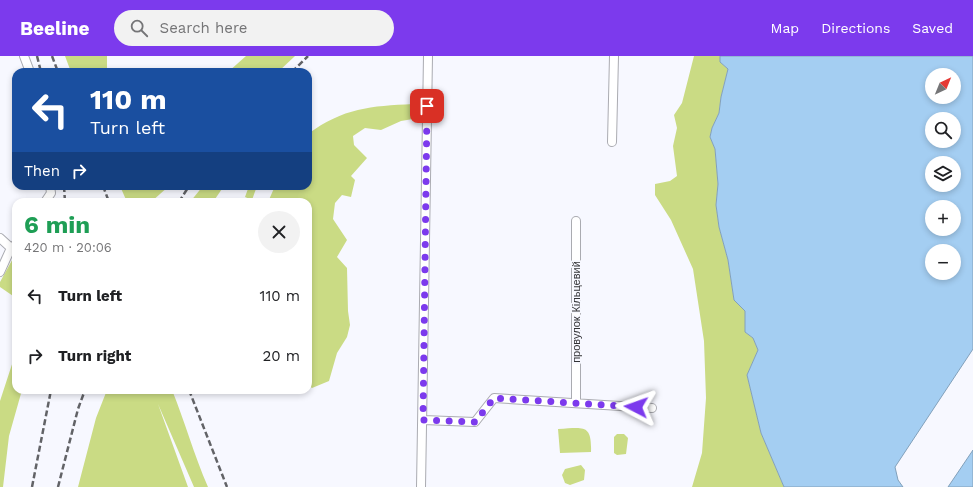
<!DOCTYPE html>
<html lang="en">
<head>
<meta charset="utf-8">
<style>
  :root { --surface:#fff; --page:#f2f2f2; --text:#202124; --muted:#757577; --accent:#7c3aed }
  body { margin:0; font-family:"Work Sans",sans-serif; background:var(--page); color:var(--text); height:100vh; display:flex; flex-direction:column; font-size:15px; white-space:nowrap }
  * { box-sizing:border-box; margin:0 }
  p { font-size:13px; color:var(--muted) }
  .icon { flex:none; width:22px; height:22px; fill:none; stroke:currentColor; stroke-width:2; stroke-linecap:round; stroke-linejoin:round }
  .map { position:relative; flex:1; overflow:hidden }
  .details { position:absolute; left:12px; top:142px; width:300px; height:196px; display:flex; flex-direction:column; background:var(--surface); border-radius:12px; box-shadow:0 2px 6px #0003 }
  .details>* { flex:none }
  .banner { position:absolute; left:12px; top:12px; width:300px; height:122px; border-radius:12px; box-shadow:0 2px 6px #0003; background:#1a4fa0; color:#fff; overflow:hidden }
  .needle { width:26px; rotate:43deg }
  .tools { position:absolute; left:925px; top:12px; display:grid; gap:8px }
  .tools a { display:grid; place-items:center; width:36px; height:36px; border-radius:50%; background:var(--surface); box-shadow:0 2px 6px #0003; font-size:20px }
  .pin { position:absolute; display:grid; place-items:center; width:34px; height:34px; color:#fff; margin:-17px; border-radius:8px; box-shadow:0 2px 6px #0006 }
  .me { position:absolute; width:44px; margin:-22px; rotate:274deg; stroke-linejoin:round; filter:drop-shadow(0 0 3px #0008) }
  .turn { display:flex; align-items:center; gap:14px; height:84px; padding:0 12px; font-size:18px }
  .turn .icon { width:52px; height:52px; stroke-width:2.5 }
  .turn b { display:block; font-size:28px; line-height:34px }
  .then { display:flex; align-items:center; height:38px; padding:0 12px; background:#0003; gap:8px; font-size:15px }
  .round { display:grid; place-items:center; flex:none; width:42px; height:42px; border-radius:21px; background:var(--page) }
  .headline { display:flex; align-items:center; justify-content:space-between; height:68px; padding:0 12px }
  h1 { font-size:24px; font-weight:700; line-height:30px; color:#1e9e55 }
  ul { padding:0; list-style:none }
  li { display:flex; align-items:center; gap:12px; height:60px; padding:0 12px }
  li div { flex:1 }
  li b { display:block; font-size:15px }
  li em { font-style:normal }
  header { display:flex; align-items:center; gap:24px; box-sizing:border-box; height:56px; padding:0 20px; background:var(--accent); color:#fff }
  header strong { font-size:19px }
  nav { display:flex; gap:22px; margin-inline-start:auto; font-size:14px }
  .search { width:280px; height:36px; background:var(--page); display:flex; align-items:center; gap:10px; box-sizing:border-box; padding:0 14px; border-radius:22px; color:var(--muted); font-size:15px }
  .map>svg:first-child { display:block }
</style>
</head>
<body>
<header>
<strong>Beeline</strong>
<div class="search"><svg class="icon" aria-label="search" viewBox="0 0 24 24"><circle cx="10" cy="10" r="6"/><path d="M15 15l6 6"/></svg>Search here</div>
<nav><a>Map</a><a>Directions</a><a>Saved</a></nav>
</header>
<div class="map">
<svg width="973" height="431" viewBox="0 0 973 431">
  <rect width="100%" height="100%" fill="#f7f8ff"/>
  <!-- green -->
  <path fill="#cadb84" d="M 65,0 L 107,0 L 107,16 L 71,16 Z
    M 246,0 L 295,0 L 278,16 L 228,16 Z
    M 694,0 L 720,0 L 720,6 L 728,13 L 721,41 L 719,57 L 712,72 L 710,81 L 715,93 L 718,128 L 716,149 L 719,171 L 728,204 L 734,244 L 745,255 L 745,276 L 753,282 L 758,294 L 747,319 L 761,377 L 784,431 L 692,431 L 702,397 L 706,342 L 704,285 L 693,213 L 671,164 L 655,139 L 655,128 L 670,125 L 677,120 L 673,90 L 677,72 L 674,59 L 682,47 Z
    M 413,48 L 413,63 L 401,65 L 381,74 L 365,72 L 353,80 L 354,89 L 367,102 L 351,120 L 355,124 L 351,141 L 342,139 L 335,147 L 333,163 L 347,184 L 337,201 L 347,212 L 348,255 L 350,269 L 347,281 L 337,297 L 329,325 L 312,332 L 308,329 L 308,146 L 268,146 L 275,130 L 308,130 L 308,78 C 343,52 371,50 413,48 Z
    M 120,130 L 169,130 L 151,146 L 127,146 Z
    M 203,130 L 224,130 L 213,146 L 190,146 Z
    M 249,130 L 257,130 L 252,144 L 245,141 Z
    M 16,197 L 16,242 L 0,231 L 0,226 Z
    M 16,296 L 16,334 L 22,334 L 9,380 L 3,431 L 0,431 L 0,345 Z
    M 107,334 L 172,334 C 185,366 194,399 208,431 L 194,431 L 158,348 L 188,431 L 78,431 L 96,362 Z
    M 558,373 C 583,372 592,367 591,396 L 560,397 Z
    M 617,378 L 624,378 L 628,382 L 626,398 L 617,399 L 614,397 L 614,381 Z
    M 581,409 L 585,414 L 584,424 L 570,429 L 565,427 L 562,419 L 565,413 Z"/>
  <!-- water -->
  <path fill="#a4cef2" stroke="#82a0ba" fill-rule="evenodd" d="M 720,0 L 973,0 L 973,293 L 895,411 L 898,424 L 903,431 L 784,431 L 761,377 L 747,319 L 758,294 L 753,282 L 745,276 L 745,255 L 734,244 L 728,204 L 719,171 L 716,149 L 718,128 L 715,93 L 710,81 L 712,72 L 719,57 L 721,41 L 728,13 L 720,6 ZM 932,19 L 954,19 L 954,41 L 932,41 ZM 932,63 L 954,63 L 954,85 L 932,85 ZM 932,107 L 954,107 L 954,129 L 932,129 ZM 932,151 L 954,151 L 954,173 L 932,173 ZM 932,195 L 954,195 L 954,217 L 932,217 Z
    M 973,394 L 973,431 L 948,431 Z"/>
  <g fill="none" stroke-linecap="round" stroke-linejoin="round">
    <!-- street casing -->
    <g stroke="#aaabb1" stroke-width="10">
      <path id="street" d="M 24,0 L 30,16
        M 612,86 L 614,0
        M 45,146 L 51,137 L 50,130
        M 0,182 L 11,192
        M 0,216 L 11,192 L 16,188
        M 576,347 L 576,165
        M 423,364 L 475,366 L 494,342 L 652,352
        M 421,431 L 428,0"/>
    </g>
    <!-- street -->
    <use href="#street" stroke="#fff" stroke-width="8"/>
    <!-- rail -->
    <path stroke="#626367" stroke-width="2.5" stroke-dasharray="6 3" stroke-linecap="butt" d="M 37,0 L 41,16
      M 52,0 L 58,16
      M 292,16 L 308,0
      M 64,130 L 65,146
      M 103,130 L 109,146
      M 179,146 L 189,130
      M 189,334 L 227,431
      M 32,431 L 51,334
      M 58,431 L 78,353 L 85,334"/>
  </g>
  <g fill="none" stroke-linecap="round" stroke-linejoin="round">
    <!-- route -->
    <path stroke="#7c3aed" stroke-width="7" stroke-dasharray="0 12.6" d="M 427,50 L 423,364 L 475,366 L 494,342 L 636,351"/>
  </g>
  <g text-anchor="middle" dominant-baseline="central" stroke-width="3.5" stroke-linejoin="round" paint-order="stroke">
    <!-- street labels -->
    <g font-size="11" fill="#333336" stroke="#f7f8ff">
      <text transform="translate(576 256) rotate(-90)">провулок Кільцевий</text>
    </g>
  </g>
</svg>
<div class="tools">
<a><svg class="needle" viewBox="-14 -14 28 28"><path d="M0-13l5 13h-10z" fill="#e53935"/><path d="M0 13l5-13h-10z" fill="#757577"/></svg></a>
<a><svg class="icon" aria-label="search" viewBox="0 0 24 24"><circle cx="10" cy="10" r="6"/><path d="M15 15l6 6"/></svg></a>
<a><svg class="icon" aria-label="layers" viewBox="0 0 24 24"><path d="M12 4l9 5-9 5-9-5zM3 14l9 5 9-5"/></svg></a>
<a>+</a>
<a>−</a>
</div>
<div class="pin" style="left:427px;top:50px;background:#d93025"><svg class="icon" aria-label="arrive" viewBox="0 0 24 24"><path d="M6 21V4h12l-3 4 3 4H6"/></svg></div>
<svg class="me" style="left:636px;top:351px" viewBox="-20 -20 40 40"><path d="M0-17L14 15 0 8-14 15z" fill="#7c3aed" stroke="#fff" stroke-width="4"/></svg>
<div class="banner">
<div class="turn"><svg class="icon" aria-label="left" viewBox="0 0 24 24"><path d="M17 20v-9H6M10 6l-5 5 5 5"/></svg><div><b>110 m</b>Turn left</div></div>
<div class="then">Then<svg class="icon" aria-label="right" viewBox="0 0 24 24"><path d="M7 20v-9h11M14 6l5 5-5 5"/></svg></div>
</div>
<section class="details">
<div class="headline"><div><h1>6 min</h1><p>420 m · 20:06</p></div><a class="round"><svg class="icon" aria-label="close" viewBox="0 0 24 24"><path d="M6 6l12 12M18 6L6 18"/></svg></a></div>
<ul>
<li><svg class="icon" aria-label="left" viewBox="0 0 24 24"><path d="M17 20v-9H6M10 6l-5 5 5 5"/></svg><div><b>Turn left</b></div><em>110 m</em></li>
<li><svg class="icon" aria-label="right" viewBox="0 0 24 24"><path d="M7 20v-9h11M14 6l5 5-5 5"/></svg><div><b>Turn right</b></div><em>20 m</em></li>
</ul>
</section>
</div>
</body>
</html>
